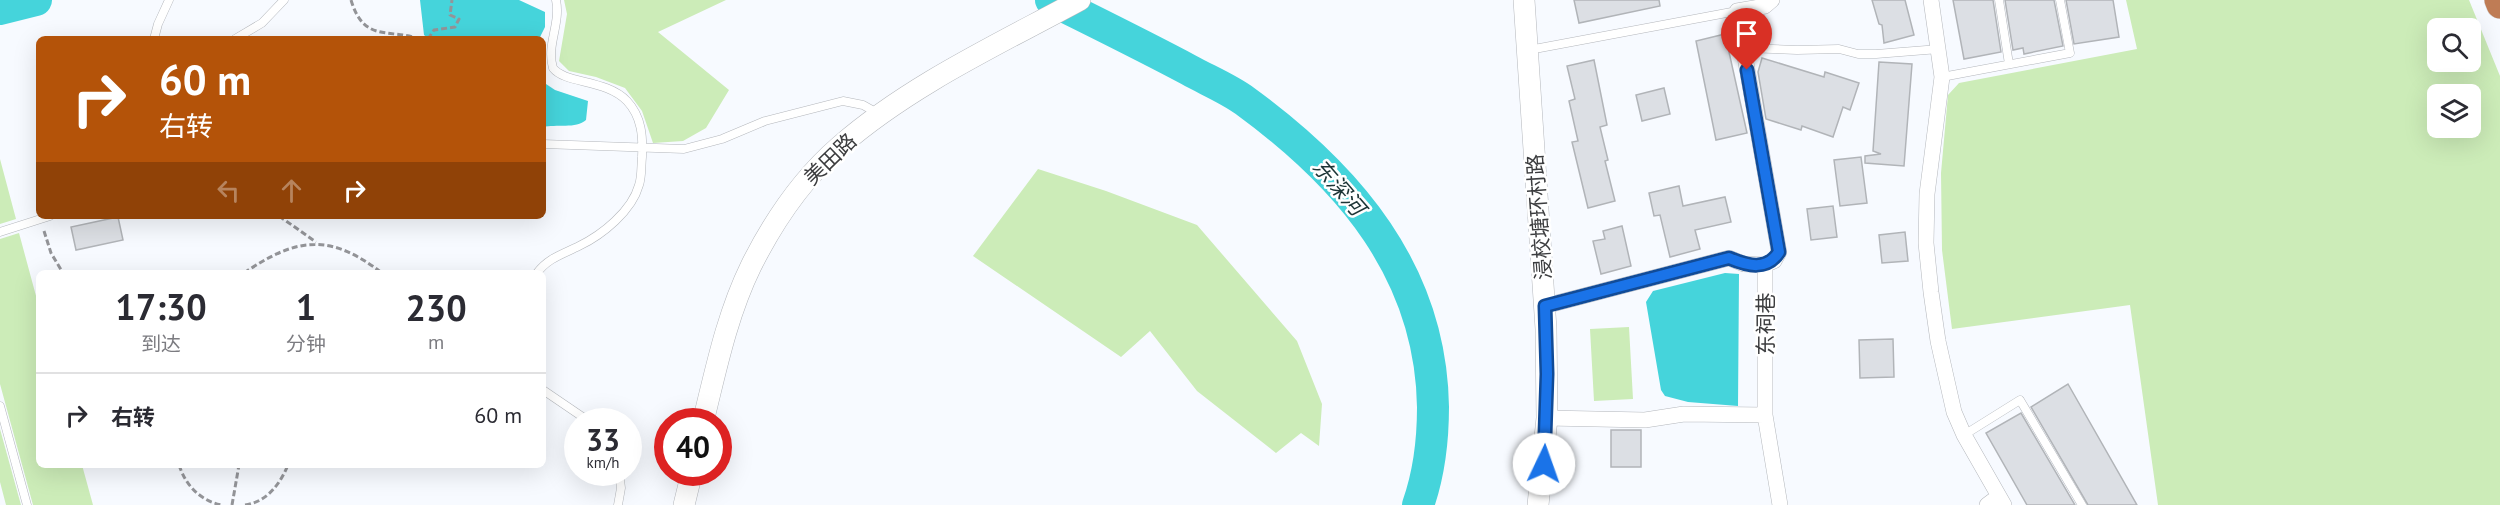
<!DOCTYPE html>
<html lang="zh">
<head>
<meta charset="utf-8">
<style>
  :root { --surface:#fff; --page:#f7f7f7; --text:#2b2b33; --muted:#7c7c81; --line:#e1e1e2 }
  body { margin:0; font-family:"PT Sans","Noto Sans SC",sans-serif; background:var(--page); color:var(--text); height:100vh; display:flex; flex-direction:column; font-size:22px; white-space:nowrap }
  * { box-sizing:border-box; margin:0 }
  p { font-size:20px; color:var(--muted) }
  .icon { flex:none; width:33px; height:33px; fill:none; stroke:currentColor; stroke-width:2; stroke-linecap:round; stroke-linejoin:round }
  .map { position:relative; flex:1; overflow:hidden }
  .drawer { position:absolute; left:36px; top:270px; width:510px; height:198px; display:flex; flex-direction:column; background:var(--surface); border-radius:9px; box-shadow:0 6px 24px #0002 }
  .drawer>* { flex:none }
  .banner { position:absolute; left:36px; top:36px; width:510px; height:183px; border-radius:9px; box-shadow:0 6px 24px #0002; background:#b45309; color:#fff; overflow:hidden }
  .buttons { position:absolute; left:2427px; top:18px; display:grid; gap:12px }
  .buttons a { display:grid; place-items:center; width:54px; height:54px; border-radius:9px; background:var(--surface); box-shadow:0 6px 24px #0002; font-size:30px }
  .speed { position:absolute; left:564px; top:408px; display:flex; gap:12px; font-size:30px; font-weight:700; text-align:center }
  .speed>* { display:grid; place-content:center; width:78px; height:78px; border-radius:50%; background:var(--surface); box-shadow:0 6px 24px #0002; line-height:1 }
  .speed small { font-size:15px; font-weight:400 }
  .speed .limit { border:9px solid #d22; background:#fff; color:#111 }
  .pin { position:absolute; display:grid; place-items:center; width:51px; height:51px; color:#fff; margin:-62px -26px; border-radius:50% 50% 50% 0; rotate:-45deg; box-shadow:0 0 6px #0007 }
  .pin .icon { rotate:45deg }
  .me { position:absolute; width:66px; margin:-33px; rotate:3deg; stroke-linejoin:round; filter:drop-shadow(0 0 4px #0008) }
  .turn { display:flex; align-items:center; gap:21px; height:126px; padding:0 24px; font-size:27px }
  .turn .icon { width:78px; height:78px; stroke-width:2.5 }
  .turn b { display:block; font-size:42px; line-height:51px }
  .lanes { display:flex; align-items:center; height:57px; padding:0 24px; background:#0003; justify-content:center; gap:30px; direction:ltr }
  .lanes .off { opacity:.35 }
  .eta { display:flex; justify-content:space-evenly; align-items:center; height:102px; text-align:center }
  .eta b { font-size:36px; font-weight:700; line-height:42px }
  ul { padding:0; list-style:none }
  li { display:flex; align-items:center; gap:18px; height:84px; padding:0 24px; border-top:2px solid var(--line) }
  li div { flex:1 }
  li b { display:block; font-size:22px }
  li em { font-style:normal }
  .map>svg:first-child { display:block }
</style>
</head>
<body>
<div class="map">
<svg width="2500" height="505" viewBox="0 0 2500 505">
  <rect width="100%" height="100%" fill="#f7faff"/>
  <!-- green -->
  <path fill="#ccecb8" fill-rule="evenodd" d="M 564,0 L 726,0 L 658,32 L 729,90 L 706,128 L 683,141 L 653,143 L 642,111 L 625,88 L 596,77 L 569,71 L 559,61 L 567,14 Z
    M 2126,0 L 2469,0 L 2500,76 L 2500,505 L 2158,505 L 2130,305 L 1952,329 L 1942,250 L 1941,173 L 1948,95 L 1959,83 L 2137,49 ZM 2470,28 L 2470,62 L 2438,62 L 2438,28 ZM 2470,94 L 2470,128 L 2438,128 L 2438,94 Z
    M 0,159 L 16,219 L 0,224 Z
    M 1038,169 L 1106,191 L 1197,225 L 1297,341 L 1322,404 L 1319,446 L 1301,433 L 1276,453 L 1197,391 L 1150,331 L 1121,357 L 973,256 Z
    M 19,233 L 39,307 L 39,465 L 82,465 L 93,505 L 33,505 L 0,384 L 0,239 Z
    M 1629,327 L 1633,399 L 1594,401 L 1590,329 Z
    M 0,429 L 21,505 L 6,505 L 0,482 Z"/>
  <!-- water -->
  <path fill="#45d4db" d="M 420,0 L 519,0 L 545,12 L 545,27 L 539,39 L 429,39 L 424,35 Z
    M 543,82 L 555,90 L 588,101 L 586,120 C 576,129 556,124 543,127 Z
    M 1725,273 L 1739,274 L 1738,406 L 1688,402 L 1665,396 L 1661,390 L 1646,302 L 1653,291 Z"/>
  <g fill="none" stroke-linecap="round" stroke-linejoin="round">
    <!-- river -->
    <path stroke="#45d4db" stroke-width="32" d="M 1051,0 C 1097,23 1144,46 1189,70 C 1207,80 1229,89 1245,101 C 1349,177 1431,272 1433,407 C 1433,439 1429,474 1418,505
      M 0,9 L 36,0"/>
  </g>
  <!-- building -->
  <path fill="#dcdfe4" stroke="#b1b4b8" stroke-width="1.5" d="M 1574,0 L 1659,0 L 1660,6 L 1579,23 Z
    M 1872,0 L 1905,0 L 1914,35 L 1884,43 L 1882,25 L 1879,24 Z
    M 1953,0 L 1993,0 L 2001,52 L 1964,59 Z
    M 2005,0 L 2054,0 L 2063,46 L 2024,54 L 2023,48 L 2013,50 Z
    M 2066,0 L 2113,0 L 2119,37 L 2074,44 Z
    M 1725,34 L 1747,133 L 1716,140 L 1696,41 Z
    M 1762,58 L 1824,77 L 1825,72 L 1859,83 L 1850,110 L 1843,107 L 1833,137 L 1802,126 L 1801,130 L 1766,119 L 1758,72 Z
    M 1594,60 L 1607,125 L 1600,127 L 1608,160 L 1605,161 L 1615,201 L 1588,208 L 1572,142 L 1578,141 L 1569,101 L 1575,99 L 1567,66 Z
    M 1879,62 L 1912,64 L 1904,166 L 1865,163 L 1865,156 L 1881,154 L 1873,151 Z
    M 1664,88 L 1670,114 L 1642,121 L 1636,95 Z
    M 1861,157 L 1867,203 L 1840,206 L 1834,160 Z
    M 1679,186 L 1683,206 L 1725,197 L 1731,222 L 1695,230 L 1700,249 L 1670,257 L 1660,215 L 1654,216 L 1649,193 Z
    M 1833,206 L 1837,237 L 1811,240 L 1807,209 Z
    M 118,217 L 123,240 L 76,250 L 71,227 Z
    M 1622,226 L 1631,266 L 1601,274 L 1593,241 L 1605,239 L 1603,231 Z
    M 1905,232 L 1908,261 L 1882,263 L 1879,235 Z
    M 1893,339 L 1894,377 L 1860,378 L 1859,340 Z
    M 2068,384 L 2137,505 L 2088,505 L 2031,407 Z
    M 2021,413 L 2075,505 L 2027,505 L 1986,433 Z
    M 1611,430 L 1641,430 L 1641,467 L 1611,467 Z"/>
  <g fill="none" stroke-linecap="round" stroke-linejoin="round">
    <!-- lane casing -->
    <g stroke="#b4b7bc" stroke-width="9">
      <path id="lane" d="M 1999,0 L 2009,64
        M 154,39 L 158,24 L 169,0
        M 235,39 L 262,23 L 284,0
        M 1744,48 L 1797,50 L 1839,49 L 1858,54 L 1876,54 L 1939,49
        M 1529,50 L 1737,11
        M 1942,77 L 2070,53 L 2060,0
        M 543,144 L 684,149 L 722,139 L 765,121 L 843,101 L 863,105 L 879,114
        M 0,232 L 50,216
        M 537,273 C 548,258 563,254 579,246 C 602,235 632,211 639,185 C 642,176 641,166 642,157 C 643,137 642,117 627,101 C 606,79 565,84 553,68 C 546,45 561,24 556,0
        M 543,390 L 590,422
        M 0,406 L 27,505
        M 1964,435 L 2020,400 L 2082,505
        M 618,505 L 621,488 L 619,472"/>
    </g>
    <!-- street casing -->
    <g stroke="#b4b7bc" stroke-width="16">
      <path id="street" d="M 1772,0 L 1765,6 L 1737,11 L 1779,252 L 1774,261 L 1765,265 L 1765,415 L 1780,505
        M 1931,0 L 1942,77 L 1927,194 L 1926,243 L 1931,292 L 1938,341 L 1954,412 L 1964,435 L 2004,505
        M 1545,306 L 1729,258 L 1744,264 L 1765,265
        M 1547,418 L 1645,420 L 1684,414 L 1765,415
        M 1987,505 L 1999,496"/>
    </g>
    <!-- secondary casing -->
    <g stroke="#b4b7bc" stroke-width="22">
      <path id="secondary" d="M 1524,0 L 1546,329 L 1547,418 L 1538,505
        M 703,422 C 716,369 727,315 751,266 C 773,222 803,178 840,146 C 910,85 999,44 1080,0
        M 684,505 L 692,472"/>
    </g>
    <!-- highway casing -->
    <g stroke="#d8d8d9" stroke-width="28">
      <path id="highway" d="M 2498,0 L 2500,5"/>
    </g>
    <!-- path -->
    <path stroke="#939498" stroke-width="3" stroke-dasharray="6 3" stroke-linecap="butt" d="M 351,0 C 364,43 388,28 420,39
      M 428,39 L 434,30 L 455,27 L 459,19 L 450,15 L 452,0
      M 279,216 L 316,242
      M 44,231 L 51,253 L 63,273
      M 244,273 C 297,237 330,233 382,273
      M 179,465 C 186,486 200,500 221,505
      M 232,505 L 239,465
      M 245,505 C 267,502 280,484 288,465"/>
    <!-- lane -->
    <use href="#lane" stroke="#fff" stroke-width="8"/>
    <!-- street -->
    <use href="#street" stroke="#fff" stroke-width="15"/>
    <!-- secondary -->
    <use href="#secondary" stroke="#fff" stroke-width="21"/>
    <!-- highway -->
    <use href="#highway" stroke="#bf7c55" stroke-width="27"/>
  </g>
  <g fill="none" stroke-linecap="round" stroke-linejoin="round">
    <!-- route casing -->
    <g stroke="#114b97" stroke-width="15">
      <path id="route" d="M 1544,464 L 1547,374 L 1545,306 L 1729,258 C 1748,266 1767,271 1779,252 L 1747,70"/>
    </g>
    <!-- route -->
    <use href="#route" stroke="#1a73e8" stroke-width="10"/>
  </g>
  <g text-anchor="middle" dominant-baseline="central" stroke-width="5" stroke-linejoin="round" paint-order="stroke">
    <!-- street labels -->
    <g font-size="21" fill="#3c3d3f" stroke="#fff">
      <text transform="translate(830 159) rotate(-44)">美田路</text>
      <text transform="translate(1539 217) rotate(-94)">浸校塘环村路</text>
      <text transform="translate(1765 324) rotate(-90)">东祠巷</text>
    </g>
    <!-- water labels -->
    <g font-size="22" font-style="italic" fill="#1d3536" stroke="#fff">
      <text transform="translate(1339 187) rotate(49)">东深河</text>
    </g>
  </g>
</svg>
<div class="buttons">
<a><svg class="icon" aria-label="search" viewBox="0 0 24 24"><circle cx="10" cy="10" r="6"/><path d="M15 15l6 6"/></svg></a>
<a><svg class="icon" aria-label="layers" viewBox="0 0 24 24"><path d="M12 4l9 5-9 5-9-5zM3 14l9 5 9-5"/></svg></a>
</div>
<div class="speed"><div>33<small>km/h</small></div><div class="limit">40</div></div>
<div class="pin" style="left:1747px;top:70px;background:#d93025"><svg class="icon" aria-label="arrive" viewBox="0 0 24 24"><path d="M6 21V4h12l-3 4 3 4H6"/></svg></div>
<svg class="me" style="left:1544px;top:464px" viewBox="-20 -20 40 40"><circle r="19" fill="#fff"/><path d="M0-13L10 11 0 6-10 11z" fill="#1a73e8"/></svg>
<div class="banner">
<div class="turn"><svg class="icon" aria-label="right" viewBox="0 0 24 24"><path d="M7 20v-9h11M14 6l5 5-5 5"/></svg><div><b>60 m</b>右转</div></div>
<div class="lanes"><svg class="icon off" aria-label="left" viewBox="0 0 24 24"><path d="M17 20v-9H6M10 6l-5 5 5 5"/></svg><svg class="icon off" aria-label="ahead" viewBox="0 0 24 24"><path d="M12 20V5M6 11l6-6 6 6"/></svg><svg class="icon" aria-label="right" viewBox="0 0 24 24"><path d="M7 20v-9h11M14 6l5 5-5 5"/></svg></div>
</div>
<section class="drawer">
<div class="eta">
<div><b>17:30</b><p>到达</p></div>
<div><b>1</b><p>分钟</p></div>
<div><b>230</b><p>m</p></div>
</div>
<ul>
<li><svg class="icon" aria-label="right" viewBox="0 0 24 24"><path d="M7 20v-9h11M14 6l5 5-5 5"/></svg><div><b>右转</b></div><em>60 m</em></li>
</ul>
</section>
</div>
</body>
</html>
